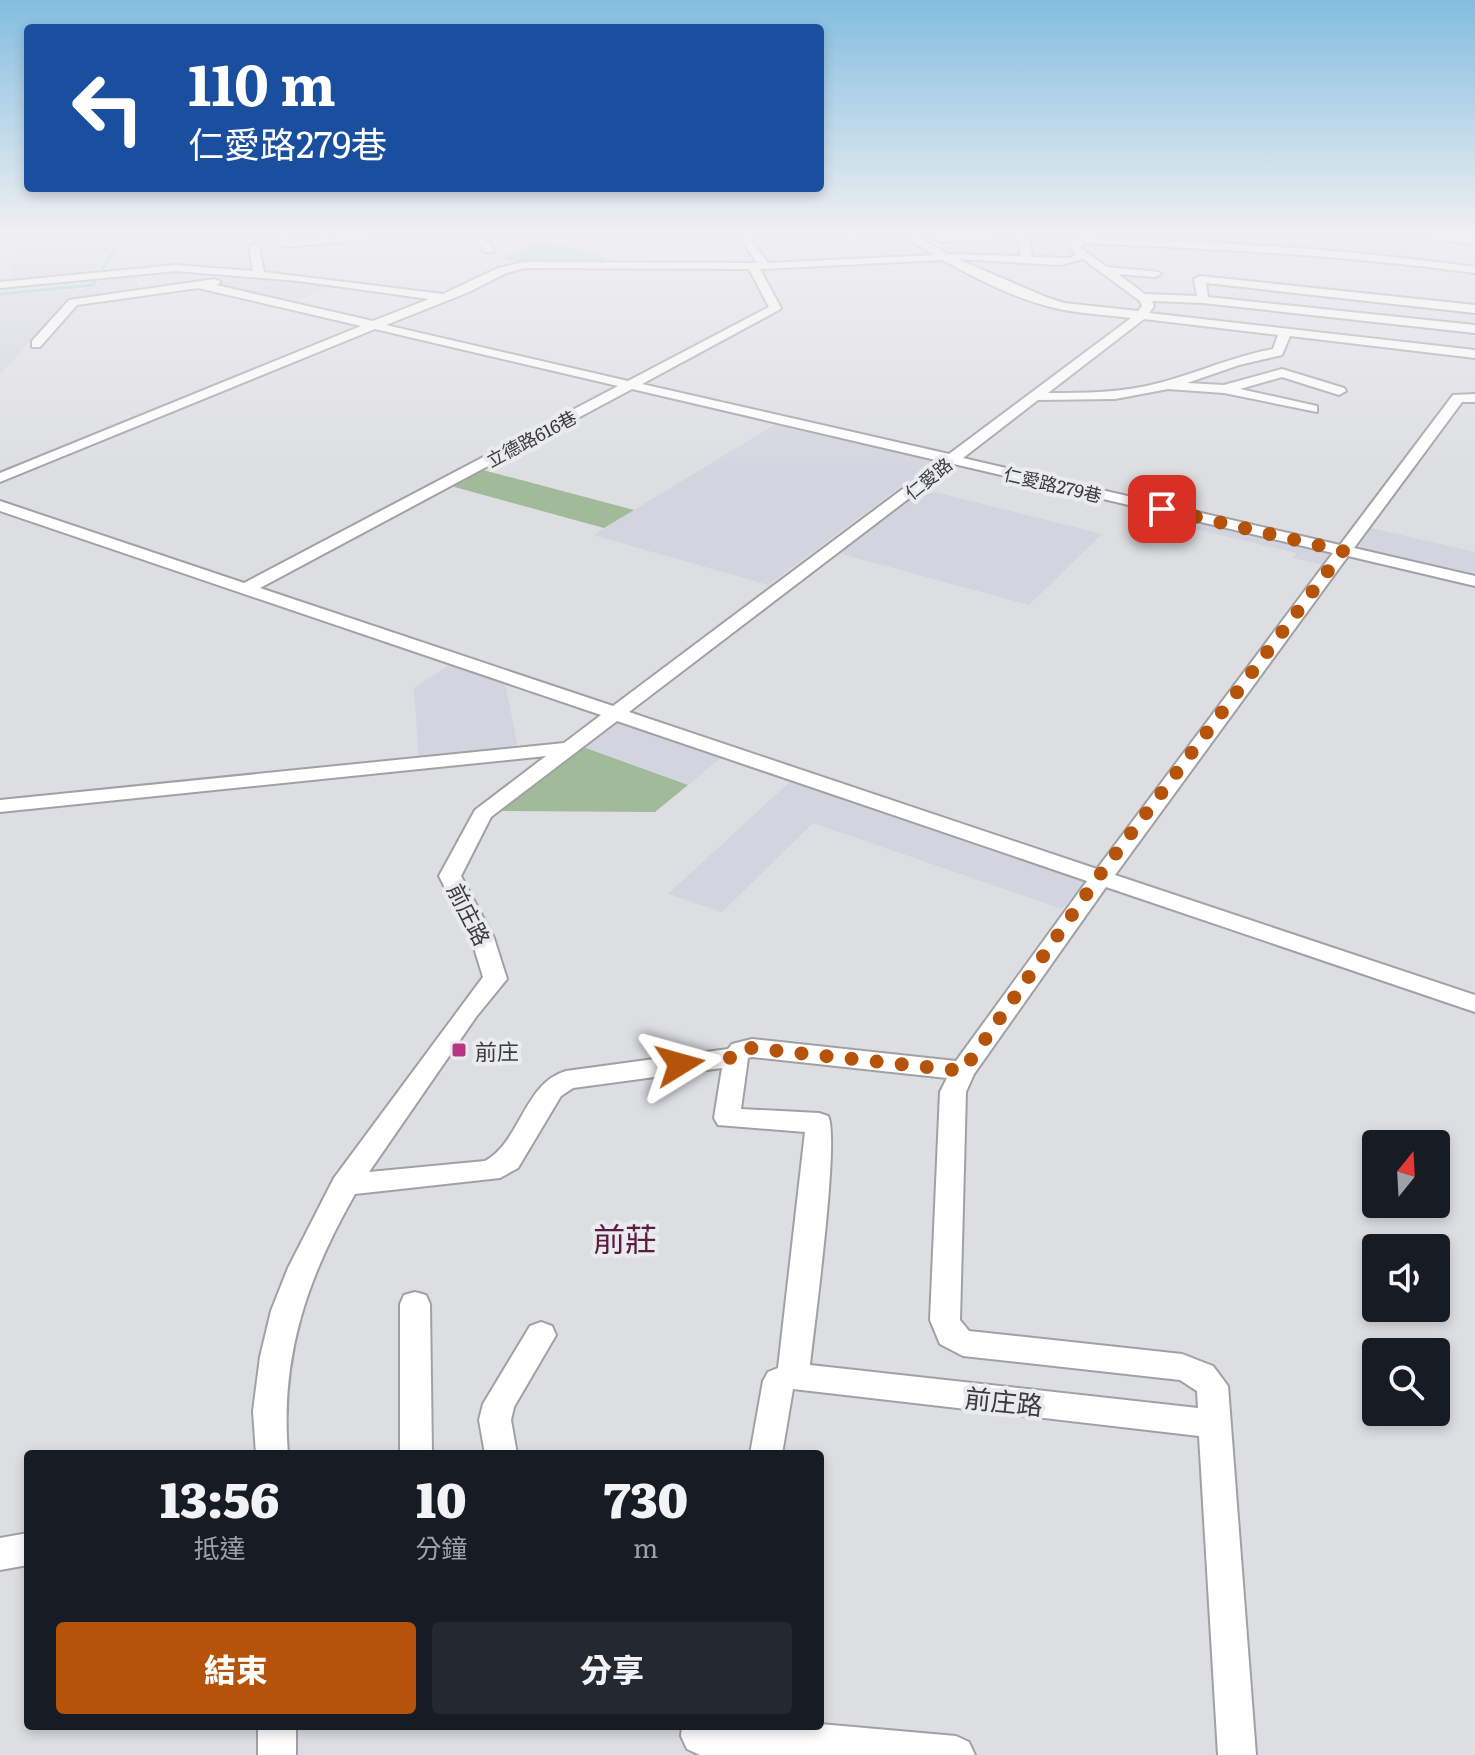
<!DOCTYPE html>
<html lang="zh-TW">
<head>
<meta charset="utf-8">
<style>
  :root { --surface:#171b24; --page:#242831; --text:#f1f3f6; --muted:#9ea1a6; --accent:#b45309 }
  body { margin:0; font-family:Literata,"Noto Sans TC",serif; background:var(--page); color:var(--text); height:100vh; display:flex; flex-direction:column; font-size:30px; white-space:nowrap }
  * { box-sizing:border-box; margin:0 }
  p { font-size:26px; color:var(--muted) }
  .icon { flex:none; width:44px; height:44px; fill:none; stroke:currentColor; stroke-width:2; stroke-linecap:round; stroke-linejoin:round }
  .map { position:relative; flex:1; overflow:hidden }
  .side { position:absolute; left:24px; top:1450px; width:800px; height:280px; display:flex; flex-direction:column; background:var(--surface); border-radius:8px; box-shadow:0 4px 12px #0003 }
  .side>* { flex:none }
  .hud { position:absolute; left:24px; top:24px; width:800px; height:168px; border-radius:8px; box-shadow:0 4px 12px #0003; background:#1a4fa0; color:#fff; overflow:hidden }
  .needle { width:52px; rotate:18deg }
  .fabs { position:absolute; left:1362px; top:1130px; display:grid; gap:16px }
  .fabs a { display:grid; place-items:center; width:88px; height:88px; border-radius:8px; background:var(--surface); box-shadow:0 4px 12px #0003; font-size:40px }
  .pin { position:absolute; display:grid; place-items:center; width:68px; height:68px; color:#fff; margin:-34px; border-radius:16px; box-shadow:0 4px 12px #0006 }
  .me { position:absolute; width:88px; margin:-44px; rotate:82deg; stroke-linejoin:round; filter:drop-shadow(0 0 6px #0008) }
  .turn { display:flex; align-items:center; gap:28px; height:168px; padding:0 32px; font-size:36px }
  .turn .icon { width:104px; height:104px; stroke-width:2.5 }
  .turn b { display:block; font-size:56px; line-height:68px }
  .eta { display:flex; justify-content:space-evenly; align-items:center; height:136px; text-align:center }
  .eta b { font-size:48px; font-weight:800; line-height:56px }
  .primary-button { display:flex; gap:16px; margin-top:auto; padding:16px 32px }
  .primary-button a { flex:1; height:92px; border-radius:8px; background:var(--accent); color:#fff; font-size:32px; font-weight:800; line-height:92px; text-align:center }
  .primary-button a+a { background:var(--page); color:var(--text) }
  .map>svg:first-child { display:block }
</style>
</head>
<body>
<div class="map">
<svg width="1475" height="1755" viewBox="0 0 1475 1755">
  <rect width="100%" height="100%" fill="#dddee2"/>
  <!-- built -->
  <path fill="#d2d4df" d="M 45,232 L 115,232 L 108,244 L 68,248 L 109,245 L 91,274 L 11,282 L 11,253 L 41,251 Z
    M 1263,232 L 1422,232 L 1423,237 L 1405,259 L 1246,245 L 1248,238 L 1261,239 Z
    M 136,274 L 138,292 L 70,300 L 83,289 L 114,276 Z
    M 253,276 L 335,286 L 289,303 L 210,285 Z
    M 75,290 L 0,375 L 0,295 Z
    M 779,422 L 938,459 L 768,585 L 593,535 Z
    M 922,489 L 1102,534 L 1029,605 L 838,553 Z
    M 1140,506 L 1333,551 L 1322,565 L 1293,558 L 1296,553 L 1131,514 Z
    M 1371,528 L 1475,552 L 1475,577 L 1356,550 Z
    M 449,665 L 505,683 L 518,748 L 419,760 L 414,688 Z
    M 617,721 L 722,757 L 688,785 L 583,747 Z
    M 792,780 L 1089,877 L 1062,909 L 813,823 L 722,912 L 668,894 Z"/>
  <!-- green -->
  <path fill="#a1ba9a" d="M 483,470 L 634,510 L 604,528 L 451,486 Z
    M 583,747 L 688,785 L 655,812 L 499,811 Z"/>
  <!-- water -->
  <path fill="#8dcad2" d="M 534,243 L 567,246 L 605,258 L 604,262 L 525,262 L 500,259 Z"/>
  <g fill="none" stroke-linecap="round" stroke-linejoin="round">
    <!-- stream -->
    <path stroke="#8dcad2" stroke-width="3" d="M 0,294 L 93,285 L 124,232"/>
    <!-- minor casing -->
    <g stroke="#a1a1a5" stroke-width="4">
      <path id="minor" d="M 275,232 L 285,232 L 289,240 L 387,232 L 422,232 L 417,235 L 285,247 L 280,244 Z
        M 471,232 L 481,232 L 494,250 L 493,252 L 485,252 Z
        M 518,232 L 528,232 L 530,235 L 525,238 Z
        M 736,232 L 746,232 L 768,263 L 934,255 L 898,232 L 910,232 L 947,254 L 1021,256 L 1017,232 L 1027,232 L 1032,257 L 1070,258 L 1076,254 L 1070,249 L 1078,232 L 1088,232 L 1086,237 C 1216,242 1346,249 1475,267 L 1475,273 C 1345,255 1214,249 1083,243 L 1081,248 L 1107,267 L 1159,272 L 1161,274 L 1155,277 L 1118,274 L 1145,294 L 1197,296 L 1194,279 L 1200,276 L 1475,305 L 1475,313 L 1206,283 L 1208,297 L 1475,325 L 1475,333 L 1203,303 L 1152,301 L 1154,306 L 1149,313 L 1475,350 L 1475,358 L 1290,336 L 1282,355 L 1239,365 L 1187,383 L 1224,385 L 1282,369 L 1344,388 L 1346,391 L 1339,395 L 1282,377 L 1240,389 L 1317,406 L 1317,412 L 1224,393 L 1168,389 L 1115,399 L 1038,400 L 963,458 L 1340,545 L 1453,395 L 1475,394 L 1475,402 L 1462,402 L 1354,548 L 1475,576 L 1475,586 L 1348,556 L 1115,875 L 1475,995 L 1475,1012 L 1106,887 L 974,1074 L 966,1092 L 960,1320 L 969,1331 L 1182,1354 L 1213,1366 L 1228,1386 L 1256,1755 L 1218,1755 L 1199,1436 L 793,1389 L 782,1454 L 750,1454 L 763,1381 L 768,1372 L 778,1368 L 805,1132 L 718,1125 L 714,1118 L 722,1068 L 573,1088 L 561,1096 L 518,1168 L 500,1178 L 355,1194 C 307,1278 280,1356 288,1454 L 256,1454 L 253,1411 L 260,1357 L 271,1311 L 288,1268 L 334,1178 L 483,977 L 471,938 L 439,876 L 475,810 L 546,756 L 0,812 L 0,800 L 564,743 L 601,715 L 0,511 L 0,501 L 244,583 L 618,386 L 375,329 L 0,482 L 0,473 L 361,326 L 198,288 L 77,305 L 40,347 L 32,347 L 32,341 L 69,300 L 215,279 L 221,282 L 216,285 L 373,321 L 429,299 L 299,281 L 176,271 L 0,288 L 0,282 L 176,265 L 253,271 L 249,247 L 254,244 L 259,247 L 264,272 L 443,294 L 498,268 L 525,262 L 757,263 ZM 957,259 L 1060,265 L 1083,259 L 1140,301 L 1142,306 L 1138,311 L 1064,303 L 1046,297 ZM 943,260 C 980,281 1022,302 1064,310 C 1086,314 1109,315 1131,318 L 949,454 L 642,384 L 779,310 L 781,308 L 760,269 ZM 525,268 L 749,269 L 769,307 L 628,381 L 386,325 L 469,292 L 506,273 ZM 1144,319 L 1278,335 L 1273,349 C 1233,356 1198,373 1159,383 C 1123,393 1085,393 1048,393 ZM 632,389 L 940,461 L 613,706 L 260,588 ZM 954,464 L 1333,553 L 1097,869 L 629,712 ZM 617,721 L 1087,881 L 956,1061 L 752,1039 L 732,1044 L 728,1049 L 566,1071 C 524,1083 521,1141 485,1161 L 369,1172 L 476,1017 L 507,979 L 494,938 L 461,876 L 491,817 ZM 752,1057 L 947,1078 L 940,1092 L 930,1320 L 940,1344 L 963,1356 L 1180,1380 L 1197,1391 L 1198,1408 L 810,1365 C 814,1327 840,1137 828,1116 L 819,1113 L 741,1109 L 748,1058 Z
        M 835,232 L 846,232 L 857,240 L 848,242 Z
        M 1430,234 L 1475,238 L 1475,244 L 1426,239 L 1425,237 Z
        M 993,235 L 994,237 L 989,240 L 940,242 L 935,239 L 940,236 Z
        M 415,1292 L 426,1295 L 430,1304 L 432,1454 L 400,1454 L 400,1304 L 404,1295 Z
        M 541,1322 L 552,1326 L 556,1335 L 514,1407 L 511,1420 L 517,1454 L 485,1454 L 479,1420 L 483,1404 L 530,1326 Z
        M 28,1533 L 28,1565 L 0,1570 L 0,1538 Z
        M 820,1724 L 956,1736 L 969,1742 L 975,1755 L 700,1755 L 687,1749 L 681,1736 L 682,1726 Z
        M 258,1726 L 296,1726 L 296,1755 L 258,1755 Z"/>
    </g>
    <!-- minor -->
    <use href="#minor" fill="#fff" fill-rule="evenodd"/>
  </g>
  <!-- sky -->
  <linearGradient id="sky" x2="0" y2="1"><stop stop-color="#83bddf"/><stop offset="0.49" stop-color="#f0f0f2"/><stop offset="1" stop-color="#f0f0f2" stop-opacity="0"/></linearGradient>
  <rect width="1475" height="477" fill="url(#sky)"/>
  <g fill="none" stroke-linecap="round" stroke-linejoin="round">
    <!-- route -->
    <path stroke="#b45309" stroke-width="14" stroke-dasharray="0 25.2" d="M 680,1064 L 736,1057 L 741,1050 L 752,1048 L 963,1071 L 1099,876 L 1343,551 L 1162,509"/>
  </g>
  <!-- markers -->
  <rect fill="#b63682" stroke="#eaebef" stroke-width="3" x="451" y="1042" width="16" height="16" rx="4"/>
  <g text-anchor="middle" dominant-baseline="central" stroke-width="8" stroke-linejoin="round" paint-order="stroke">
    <!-- far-street labels -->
    <g font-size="18" fill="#3b3b3d" stroke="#eaebef">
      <text transform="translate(531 438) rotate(-28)">立德路616巷</text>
      <text transform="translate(928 478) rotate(-39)">仁愛路</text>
      <text transform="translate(1053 484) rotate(13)">仁愛路279巷</text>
    </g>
    <!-- street labels -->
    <g font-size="22" fill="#3b3b3d" stroke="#eaebef">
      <text transform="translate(470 914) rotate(63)">前庄路</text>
    </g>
    <!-- poi labels -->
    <g font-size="22" fill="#3b3b3d" stroke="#eaebef" text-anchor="start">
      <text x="475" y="1050">前庄</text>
    </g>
    <!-- near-street labels -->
    <g font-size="26" fill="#3b3b3d" stroke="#eaebef">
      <text transform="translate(1004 1400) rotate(6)">前庄路</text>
    </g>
    <!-- near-quarter labels -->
    <g font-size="32" fill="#5a1d40" stroke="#eaebef">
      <text x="625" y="1237">前莊</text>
    </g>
  </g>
</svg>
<div class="fabs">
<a><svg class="needle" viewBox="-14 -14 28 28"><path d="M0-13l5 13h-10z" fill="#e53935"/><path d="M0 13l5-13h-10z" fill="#9ea1a6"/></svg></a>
<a><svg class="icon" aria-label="sound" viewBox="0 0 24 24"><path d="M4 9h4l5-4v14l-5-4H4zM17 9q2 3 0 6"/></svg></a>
<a><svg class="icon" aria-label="search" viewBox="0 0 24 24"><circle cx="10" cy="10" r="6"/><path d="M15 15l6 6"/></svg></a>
</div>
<div class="pin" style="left:1162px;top:509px;background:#d93025"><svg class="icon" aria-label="arrive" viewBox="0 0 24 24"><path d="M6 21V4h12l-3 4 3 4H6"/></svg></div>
<svg class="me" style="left:680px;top:1064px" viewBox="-20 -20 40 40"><path d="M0-17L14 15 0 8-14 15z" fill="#b45309" stroke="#fff" stroke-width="4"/></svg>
<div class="hud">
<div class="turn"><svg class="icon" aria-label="left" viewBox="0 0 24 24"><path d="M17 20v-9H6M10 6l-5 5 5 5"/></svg><div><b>110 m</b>仁愛路279巷</div></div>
</div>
<section class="side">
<div class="eta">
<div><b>13:56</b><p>抵達</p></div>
<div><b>10</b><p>分鐘</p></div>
<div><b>730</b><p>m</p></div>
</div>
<div class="primary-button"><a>結束</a><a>分享</a></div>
</section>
</div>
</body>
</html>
